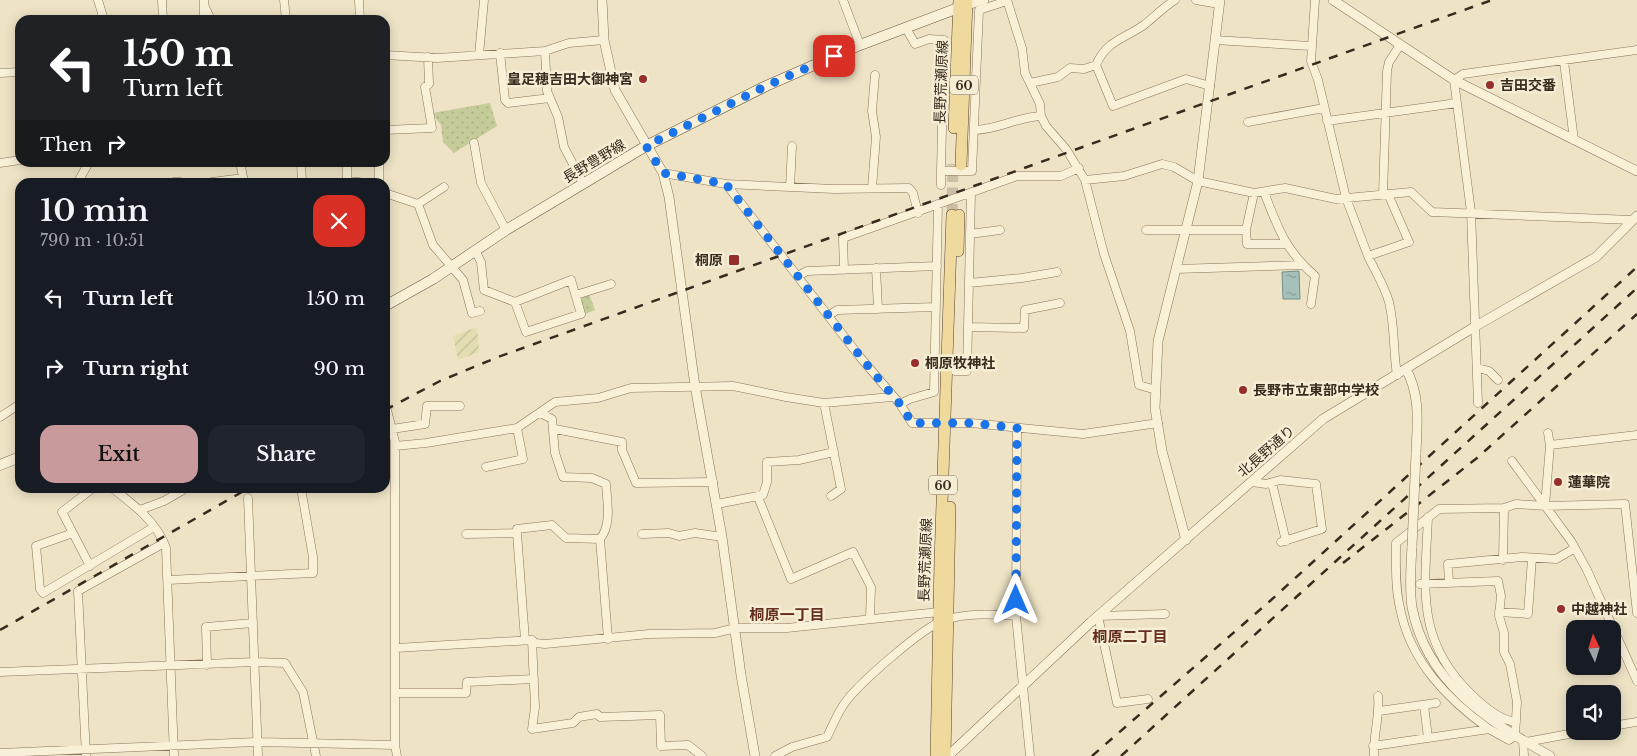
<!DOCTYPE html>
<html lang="en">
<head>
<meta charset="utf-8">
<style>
  :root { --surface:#171b24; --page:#20242c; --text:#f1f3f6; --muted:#9ea1a6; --accent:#c89a9b }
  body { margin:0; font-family:"Libre Baskerville","Noto Sans JP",serif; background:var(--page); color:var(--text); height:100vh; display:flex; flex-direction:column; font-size:19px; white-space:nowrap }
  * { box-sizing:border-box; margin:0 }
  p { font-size:16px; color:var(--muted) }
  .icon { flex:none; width:28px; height:28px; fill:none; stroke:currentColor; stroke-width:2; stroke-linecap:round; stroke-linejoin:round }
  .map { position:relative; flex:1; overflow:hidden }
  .drawer { position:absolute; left:15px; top:178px; width:375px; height:315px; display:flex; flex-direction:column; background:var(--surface); border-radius:15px; box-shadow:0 2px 12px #0003 }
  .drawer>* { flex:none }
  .hud { position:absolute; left:15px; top:15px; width:375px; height:152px; border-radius:15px; box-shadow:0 2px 12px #0003; background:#202124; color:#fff; overflow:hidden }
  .needle { width:32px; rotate:356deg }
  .tools { position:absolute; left:1566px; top:620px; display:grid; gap:10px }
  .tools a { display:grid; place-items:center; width:55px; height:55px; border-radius:10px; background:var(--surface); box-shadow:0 2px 12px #0003; font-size:25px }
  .pin { position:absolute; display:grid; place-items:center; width:42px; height:42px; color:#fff; margin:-21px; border-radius:10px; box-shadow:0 2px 8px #0006 }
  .me { position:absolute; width:55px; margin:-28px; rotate:0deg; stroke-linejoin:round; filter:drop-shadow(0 0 4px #0008) }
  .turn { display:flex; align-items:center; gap:18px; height:105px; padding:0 25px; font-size:22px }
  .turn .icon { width:65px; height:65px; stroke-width:2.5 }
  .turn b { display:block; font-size:35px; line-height:42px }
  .then { display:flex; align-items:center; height:48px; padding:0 25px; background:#0003; gap:10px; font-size:19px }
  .round { display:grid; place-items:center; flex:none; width:52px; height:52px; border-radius:15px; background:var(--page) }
  .overview { display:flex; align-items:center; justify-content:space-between; height:85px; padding:0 25px }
  h1 { font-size:30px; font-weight:600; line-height:38px }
  .cta { display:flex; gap:10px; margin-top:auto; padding:10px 25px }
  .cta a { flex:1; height:58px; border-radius:15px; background:var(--accent); color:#111; font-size:20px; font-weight:600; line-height:58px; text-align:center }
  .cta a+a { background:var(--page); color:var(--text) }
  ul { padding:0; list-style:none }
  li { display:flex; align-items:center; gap:15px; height:70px; padding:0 25px }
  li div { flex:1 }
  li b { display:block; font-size:19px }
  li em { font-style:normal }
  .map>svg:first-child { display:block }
</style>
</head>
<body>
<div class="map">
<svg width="1637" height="756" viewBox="0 0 1637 756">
  <defs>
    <pattern id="farmland-furrows" width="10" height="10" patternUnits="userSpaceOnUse" patternTransform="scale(1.25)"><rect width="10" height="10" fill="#e3ddb2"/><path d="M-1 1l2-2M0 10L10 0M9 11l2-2" fill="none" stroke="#c4be99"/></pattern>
    <pattern id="park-dots" width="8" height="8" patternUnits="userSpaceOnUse" patternTransform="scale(1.25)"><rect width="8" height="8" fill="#c5cc99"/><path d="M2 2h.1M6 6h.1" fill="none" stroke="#aaaf83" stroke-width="1.8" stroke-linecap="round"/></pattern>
    <pattern id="water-ripples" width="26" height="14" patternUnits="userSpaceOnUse" patternTransform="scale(1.25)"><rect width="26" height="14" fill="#a6c1ba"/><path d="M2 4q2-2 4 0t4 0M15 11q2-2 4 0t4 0" fill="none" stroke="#889d97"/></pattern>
  </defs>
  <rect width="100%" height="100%" fill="#eee3c5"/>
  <!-- farmland -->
  <path fill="url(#farmland-furrows)" d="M 477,327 L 479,352 L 458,360 L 453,336 Z"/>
  <!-- park -->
  <path fill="url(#park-dots)" d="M 490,103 L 497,126 L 454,153 L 443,142 L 441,125 L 432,113 Z
    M 589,294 L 595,310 L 585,314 L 581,297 Z"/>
  <!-- water -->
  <path fill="url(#water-ripples)" stroke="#6d9088" d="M 1299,271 L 1300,299 L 1283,299 L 1282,272 Z"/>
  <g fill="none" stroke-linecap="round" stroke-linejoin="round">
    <!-- primary-tunnel -->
    <path stroke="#cabea4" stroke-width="11" stroke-dasharray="11 5.5" stroke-linecap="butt" d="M 952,215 L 953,164"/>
    <!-- minor casing -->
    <g stroke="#89755b" stroke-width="9">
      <path id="minor" d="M 98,0 L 104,20
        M 162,0 L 163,20
        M 204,0 L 204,20
        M 284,0 L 286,20
        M 359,0 L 360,20
        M 843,0 L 860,45
        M 1007,0 L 1022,48 L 1025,73 L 1040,104 L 1041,116 L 1046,126 L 1066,149 L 1085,180 L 1104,254 L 1130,331 L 1139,385 L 1156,390
        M 1175,0 C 1164,7 1154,17 1144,25 C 1124,39 1107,40 1096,65 L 1113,106 L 1186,79 L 1210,86
        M 1196,0 L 1219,4
        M 1315,0 L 1311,61 L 1318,80 L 1346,198 L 1368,256 L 1409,242 L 1388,194
        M 205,7 L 211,20
        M 906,28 L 915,44 L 929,39 L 944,40 L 941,171 L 972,171 L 979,10 L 1007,1
        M 1215,40 L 1310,46
        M 545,51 L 547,91 L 558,117 L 564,147 L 583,183
        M 500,53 L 505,100 L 508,103 L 550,98
        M 385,55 L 437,58 L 545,51 L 569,43 L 604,40
        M 479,55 L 484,0
        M 1564,62 L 1574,140
        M 0,73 L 20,72
        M 1030,83 L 1058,77 L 1070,68 L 1084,69 L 1096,65
        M 1327,121 L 1457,103
        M 1248,122 L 1324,108
        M 385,130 L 432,128 L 425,87 L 429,84 L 428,57
        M 974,130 C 997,130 1017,117 1041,116
        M 474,143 L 481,183 L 506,230
        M 240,162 L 244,182
        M 301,162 L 302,182
        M 347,162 L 347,181 L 359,182
        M 0,163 L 20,160
        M 663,173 L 726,184 L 860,357 L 900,404 L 912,423 L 971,423 L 1083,434 L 1158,423
        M 1085,180 L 1124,176 L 1162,164 L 1174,167 L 1198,181 L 1254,193 L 1285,188 L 1336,199 L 1411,192 L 1432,212 L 1632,220
        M 78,182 L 89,162
        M 174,182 L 180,182
        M 212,182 L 243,178
        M 379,182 L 379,162
        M 726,184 L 834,189 L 909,188 L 913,193 L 918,213
        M 941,185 L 941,171
        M 790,187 L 792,146
        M 872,188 L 876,137 L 872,111 L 875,75
        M 1264,192 C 1278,228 1285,250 1315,276 L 1311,304
        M 385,193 L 418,204 L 444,187
        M 1383,194 L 1387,71 L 1389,62 L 1400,45
        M 418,204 L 433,245 L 463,280 L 472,313 L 480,311
        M 1146,230 L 1246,230 L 1254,193
        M 1246,230 L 1247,244 L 1285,244
        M 970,234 L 1000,230
        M 475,250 L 481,262 L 484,290 L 515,302 L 571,280 L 581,314 L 526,332 L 515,302
        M 1368,256 C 1375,271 1385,287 1389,302 C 1395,327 1393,350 1397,375
        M 876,268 L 878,309
        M 1176,269 L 1302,265
        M 844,270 L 843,238 L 1017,176 L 1061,176 L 1079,168
        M 798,276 L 807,271 L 937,266
        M 969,283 L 1022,278 L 1057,272
        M 576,295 L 611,284
        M 828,316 L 837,310 L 936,307
        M 968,327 L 1024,328 L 1025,310 L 1060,303
        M 1478,368 L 1489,371 L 1498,380
        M 955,371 L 967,371 L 971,193
        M 385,402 L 395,442 L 395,745 L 397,756
        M 824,403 L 841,489 L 831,496
        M 1478,403 L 1471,212 L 1454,80 L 1463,74 L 1637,50
        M 900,404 L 910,399 L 934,392 L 938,204
        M 540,413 L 552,419 L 555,453 L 563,477 L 592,478 L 606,484 C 607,501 612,525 600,539
        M 0,417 L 20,404
        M 1017,428 L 1016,616 L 1030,756
        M 392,429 L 425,424 L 427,406 L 460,406
        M 555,429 L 622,442 L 622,450 L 636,483 L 713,482
        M 1550,445 L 1637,435
        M 395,446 L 426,443 L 517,428
        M 1512,461 L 1571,541 L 1587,570 L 1637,681
        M 486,467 L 523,459 L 517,428 L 555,402 L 598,398 L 631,388 L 733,386 L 786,397 L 824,403 L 892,397
        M 1252,482 L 1266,484 L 1280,480 L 1316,484 L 1322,529 L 1281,542
        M 1272,483 L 1286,541
        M 112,488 C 133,504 157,522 166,548 L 174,756
        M 758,497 L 791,579 L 853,552 L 871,587 L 870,618
        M 248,498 L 258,756
        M 717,504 L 763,495 L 767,482 L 767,462 L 799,460 L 834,452
        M 1545,506 L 1550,445 L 1548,433
        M 1504,508 L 1516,504 L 1545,506 L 1625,504 L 1637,613
        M 140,510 L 164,501 L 183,490 L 182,488
        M 1428,517 C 1425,588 1415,640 1471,694 C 1483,706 1499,720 1516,722
        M 73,533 L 36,546 L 40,589 L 43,593 L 154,527
        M 517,533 L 517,529 L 552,525 L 566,538 L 600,539 L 608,639
        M 466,534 L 517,533 L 525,640
        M 642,534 L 669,533 L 679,536 L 695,533 L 722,537
        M 90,566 L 62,512 L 93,488
        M 168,580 L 313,573 L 313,557 L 301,488
        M 1449,583 L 1448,564 L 1522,557 L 1556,559 L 1575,548
        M 1499,612 L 1528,614 L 1532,558
        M 532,640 L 535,707 L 532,729 L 573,723 L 579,717 L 597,714 L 600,717 L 660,715 L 661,746 L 688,745 L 702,756
        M 396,648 L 532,640 L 535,643 L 545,644 L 649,634 L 715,633 L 736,628 L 787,628 L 939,612
        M 207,665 L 206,627 L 253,623
        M 0,672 L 255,662 L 285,663 L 303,692 L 316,756
        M 396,693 L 466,693 L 467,682 L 534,679
        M 1148,699 L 1117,703 L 1098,616 L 1165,614
        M 1424,705 L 1428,738
        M 1379,711 L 1436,703
        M 1612,726 L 1637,722
        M 1489,729 C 1447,699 1410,661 1400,608 C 1395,587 1396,564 1396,543 L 1439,509 L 1504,508 L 1503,560
        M 1523,740 L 1524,756
        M 1526,742 L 1585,731
        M 1373,746 L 1489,729 L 1509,740 L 1515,736 L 1517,702 L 1510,664 L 1504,652 L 1504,633 L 1499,616 L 1501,596 L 1498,581 L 1420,584
        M 0,753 L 258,742 L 395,745
        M 86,756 L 78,591 L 164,543
        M 775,756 L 792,747 L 827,737 C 833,725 838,711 847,700 C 862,681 922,628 944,620 C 967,613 992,614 1016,616
        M 1374,756 C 1373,735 1380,717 1378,696"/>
    </g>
    <!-- tertiary casing -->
    <g stroke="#89755b" stroke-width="10">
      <path id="tertiary" d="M 602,0 L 604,40 L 615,90 L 663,173 L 669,197 L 695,386 L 722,537 L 741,675 L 755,756
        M 1333,0 L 1454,80 L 1637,171
        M 967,5 L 984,0
        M 1406,369 C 1421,396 1417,425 1416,454
        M 1186,540 L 1162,451 L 1155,408 L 1158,341 L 1198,181 L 1220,0
        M 1412,546 C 1411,566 1409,588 1412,607 C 1426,683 1489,721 1550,756
        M 948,756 L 1091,622 L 1323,419 L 1476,326 L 1596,257 L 1637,216"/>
    </g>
    <!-- secondary casing -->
    <g stroke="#6a563e" stroke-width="11">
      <path id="secondary" d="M 385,306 L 433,279 L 506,230 L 646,146 L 766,86 L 860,45 L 966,5
        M 0,465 L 20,457"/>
    </g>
    <!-- primary casing -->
    <g stroke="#57432f" stroke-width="12">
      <path id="primary" d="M 954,128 L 959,0
        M 961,165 L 967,0
        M 958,251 L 959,215
        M 936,756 L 940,561 L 952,215
        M 945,756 L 950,507"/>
    </g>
    <!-- minor -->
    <use href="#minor" stroke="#f9f0d8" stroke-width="8"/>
    <!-- tertiary -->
    <use href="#tertiary" stroke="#f9f0d8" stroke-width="9"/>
    <!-- secondary -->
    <use href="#secondary" stroke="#f9f0d8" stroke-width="10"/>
    <!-- primary -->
    <use href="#primary" stroke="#f0d99d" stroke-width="11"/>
    <!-- rail -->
    <path stroke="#392c1f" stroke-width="2.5" stroke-dasharray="9 9" stroke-linecap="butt" d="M 385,410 L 440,381 L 498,357 L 1492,0
      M 1343,563 L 1477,458 L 1637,314
      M 0,630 L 249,488
      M 1092,756 L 1270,601 L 1637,267
      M 1121,756 L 1637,288"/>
    <!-- tertiary-bridge casing -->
    <g stroke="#89755b" stroke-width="10" stroke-linecap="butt">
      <path id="tertiary-bridge" d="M 1412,546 L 1416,454"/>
    </g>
    <!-- tertiary-bridge -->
    <use href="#tertiary-bridge" stroke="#f9f0d8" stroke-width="9"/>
  </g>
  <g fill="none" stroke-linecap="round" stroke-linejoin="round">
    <!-- route -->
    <path stroke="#1a73e8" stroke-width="9" stroke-dasharray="0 16.2" d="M 834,56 L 766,86 L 646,146 L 663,173 L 726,184 L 871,370 L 900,404 L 912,423 L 971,423 L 1017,428 L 1016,600"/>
  </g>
  <!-- markers -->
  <g fill="#972e2c" stroke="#f5edd4" stroke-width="2">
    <circle cx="643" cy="79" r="5"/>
    <circle cx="1490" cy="85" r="5"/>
    <rect x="728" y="254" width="12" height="12" rx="2.5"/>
    <circle cx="915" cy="363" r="5"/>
    <circle cx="1243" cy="390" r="5"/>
    <circle cx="1558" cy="482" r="5"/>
    <circle cx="1561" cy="609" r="5"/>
  </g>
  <g text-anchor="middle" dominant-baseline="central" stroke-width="5" stroke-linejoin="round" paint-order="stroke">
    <!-- shield labels -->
    <g fill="#f5edd4" stroke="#716655" stroke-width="1">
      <rect x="950" y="75.5" width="28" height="19" rx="4"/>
      <rect x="929" y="475.5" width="28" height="19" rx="4"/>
    </g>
    <g font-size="12" font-weight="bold" fill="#392c1f">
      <text x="964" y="85">60</text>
      <text x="943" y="485">60</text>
    </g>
    <!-- poi labels -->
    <g font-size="14" font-weight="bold" fill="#392c1f" stroke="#f5edd4" text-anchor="start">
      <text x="633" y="79" text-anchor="end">皇足穂吉田大御神宮</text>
      <text x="1500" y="85">吉田交番</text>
      <text x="723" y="260" text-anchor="end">桐原</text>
      <text x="925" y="363">桐原牧神社</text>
      <text x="1253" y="390">長野市立東部中学校</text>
      <text x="1568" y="482">蓮華院</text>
      <text x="1571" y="609">中越神社</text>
    </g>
    <!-- street labels -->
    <g font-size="14" fill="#392c1f" stroke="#f5edd4">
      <text transform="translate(941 82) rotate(-88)">長野荒瀬原線</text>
      <text transform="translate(594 161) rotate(-31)">長野豊野線</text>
      <text transform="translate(1266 451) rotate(-41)">北長野通り</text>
      <text transform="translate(925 560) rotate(-88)">長野荒瀬原線</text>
    </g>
    <!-- neighbourhood labels -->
    <g font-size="15" font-weight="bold" fill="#652f1f" stroke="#f5edd4">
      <text x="787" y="614">桐原一丁目</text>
      <text x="1130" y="636">桐原二丁目</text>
    </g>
  </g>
</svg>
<div class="tools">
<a><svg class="needle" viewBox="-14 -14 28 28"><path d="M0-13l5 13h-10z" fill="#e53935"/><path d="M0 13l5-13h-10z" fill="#9ea1a6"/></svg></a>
<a><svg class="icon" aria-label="sound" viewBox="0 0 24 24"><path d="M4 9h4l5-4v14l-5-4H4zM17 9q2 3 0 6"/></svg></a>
</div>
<div class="pin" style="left:834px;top:56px;background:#d93025"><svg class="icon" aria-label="arrive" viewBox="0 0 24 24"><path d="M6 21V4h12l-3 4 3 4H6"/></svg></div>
<svg class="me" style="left:1016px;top:600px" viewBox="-20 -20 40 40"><path d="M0-17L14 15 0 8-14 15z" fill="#1a73e8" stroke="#fff" stroke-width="4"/></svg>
<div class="hud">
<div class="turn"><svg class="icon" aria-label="left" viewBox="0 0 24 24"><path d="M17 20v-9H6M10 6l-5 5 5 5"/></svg><div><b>150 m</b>Turn left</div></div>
<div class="then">Then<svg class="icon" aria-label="right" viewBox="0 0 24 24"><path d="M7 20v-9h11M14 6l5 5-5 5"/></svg></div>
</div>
<section class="drawer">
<div class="overview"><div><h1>10 min</h1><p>790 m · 10:51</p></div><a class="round" style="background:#d93025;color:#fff"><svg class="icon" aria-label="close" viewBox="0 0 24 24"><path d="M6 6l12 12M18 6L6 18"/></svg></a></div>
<ul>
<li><svg class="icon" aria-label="left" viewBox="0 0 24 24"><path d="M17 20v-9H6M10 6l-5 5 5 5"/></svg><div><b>Turn left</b></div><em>150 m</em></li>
<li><svg class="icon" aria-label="right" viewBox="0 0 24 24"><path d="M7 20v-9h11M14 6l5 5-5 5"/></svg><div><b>Turn right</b></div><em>90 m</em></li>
</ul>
<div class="cta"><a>Exit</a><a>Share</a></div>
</section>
</div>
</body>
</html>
